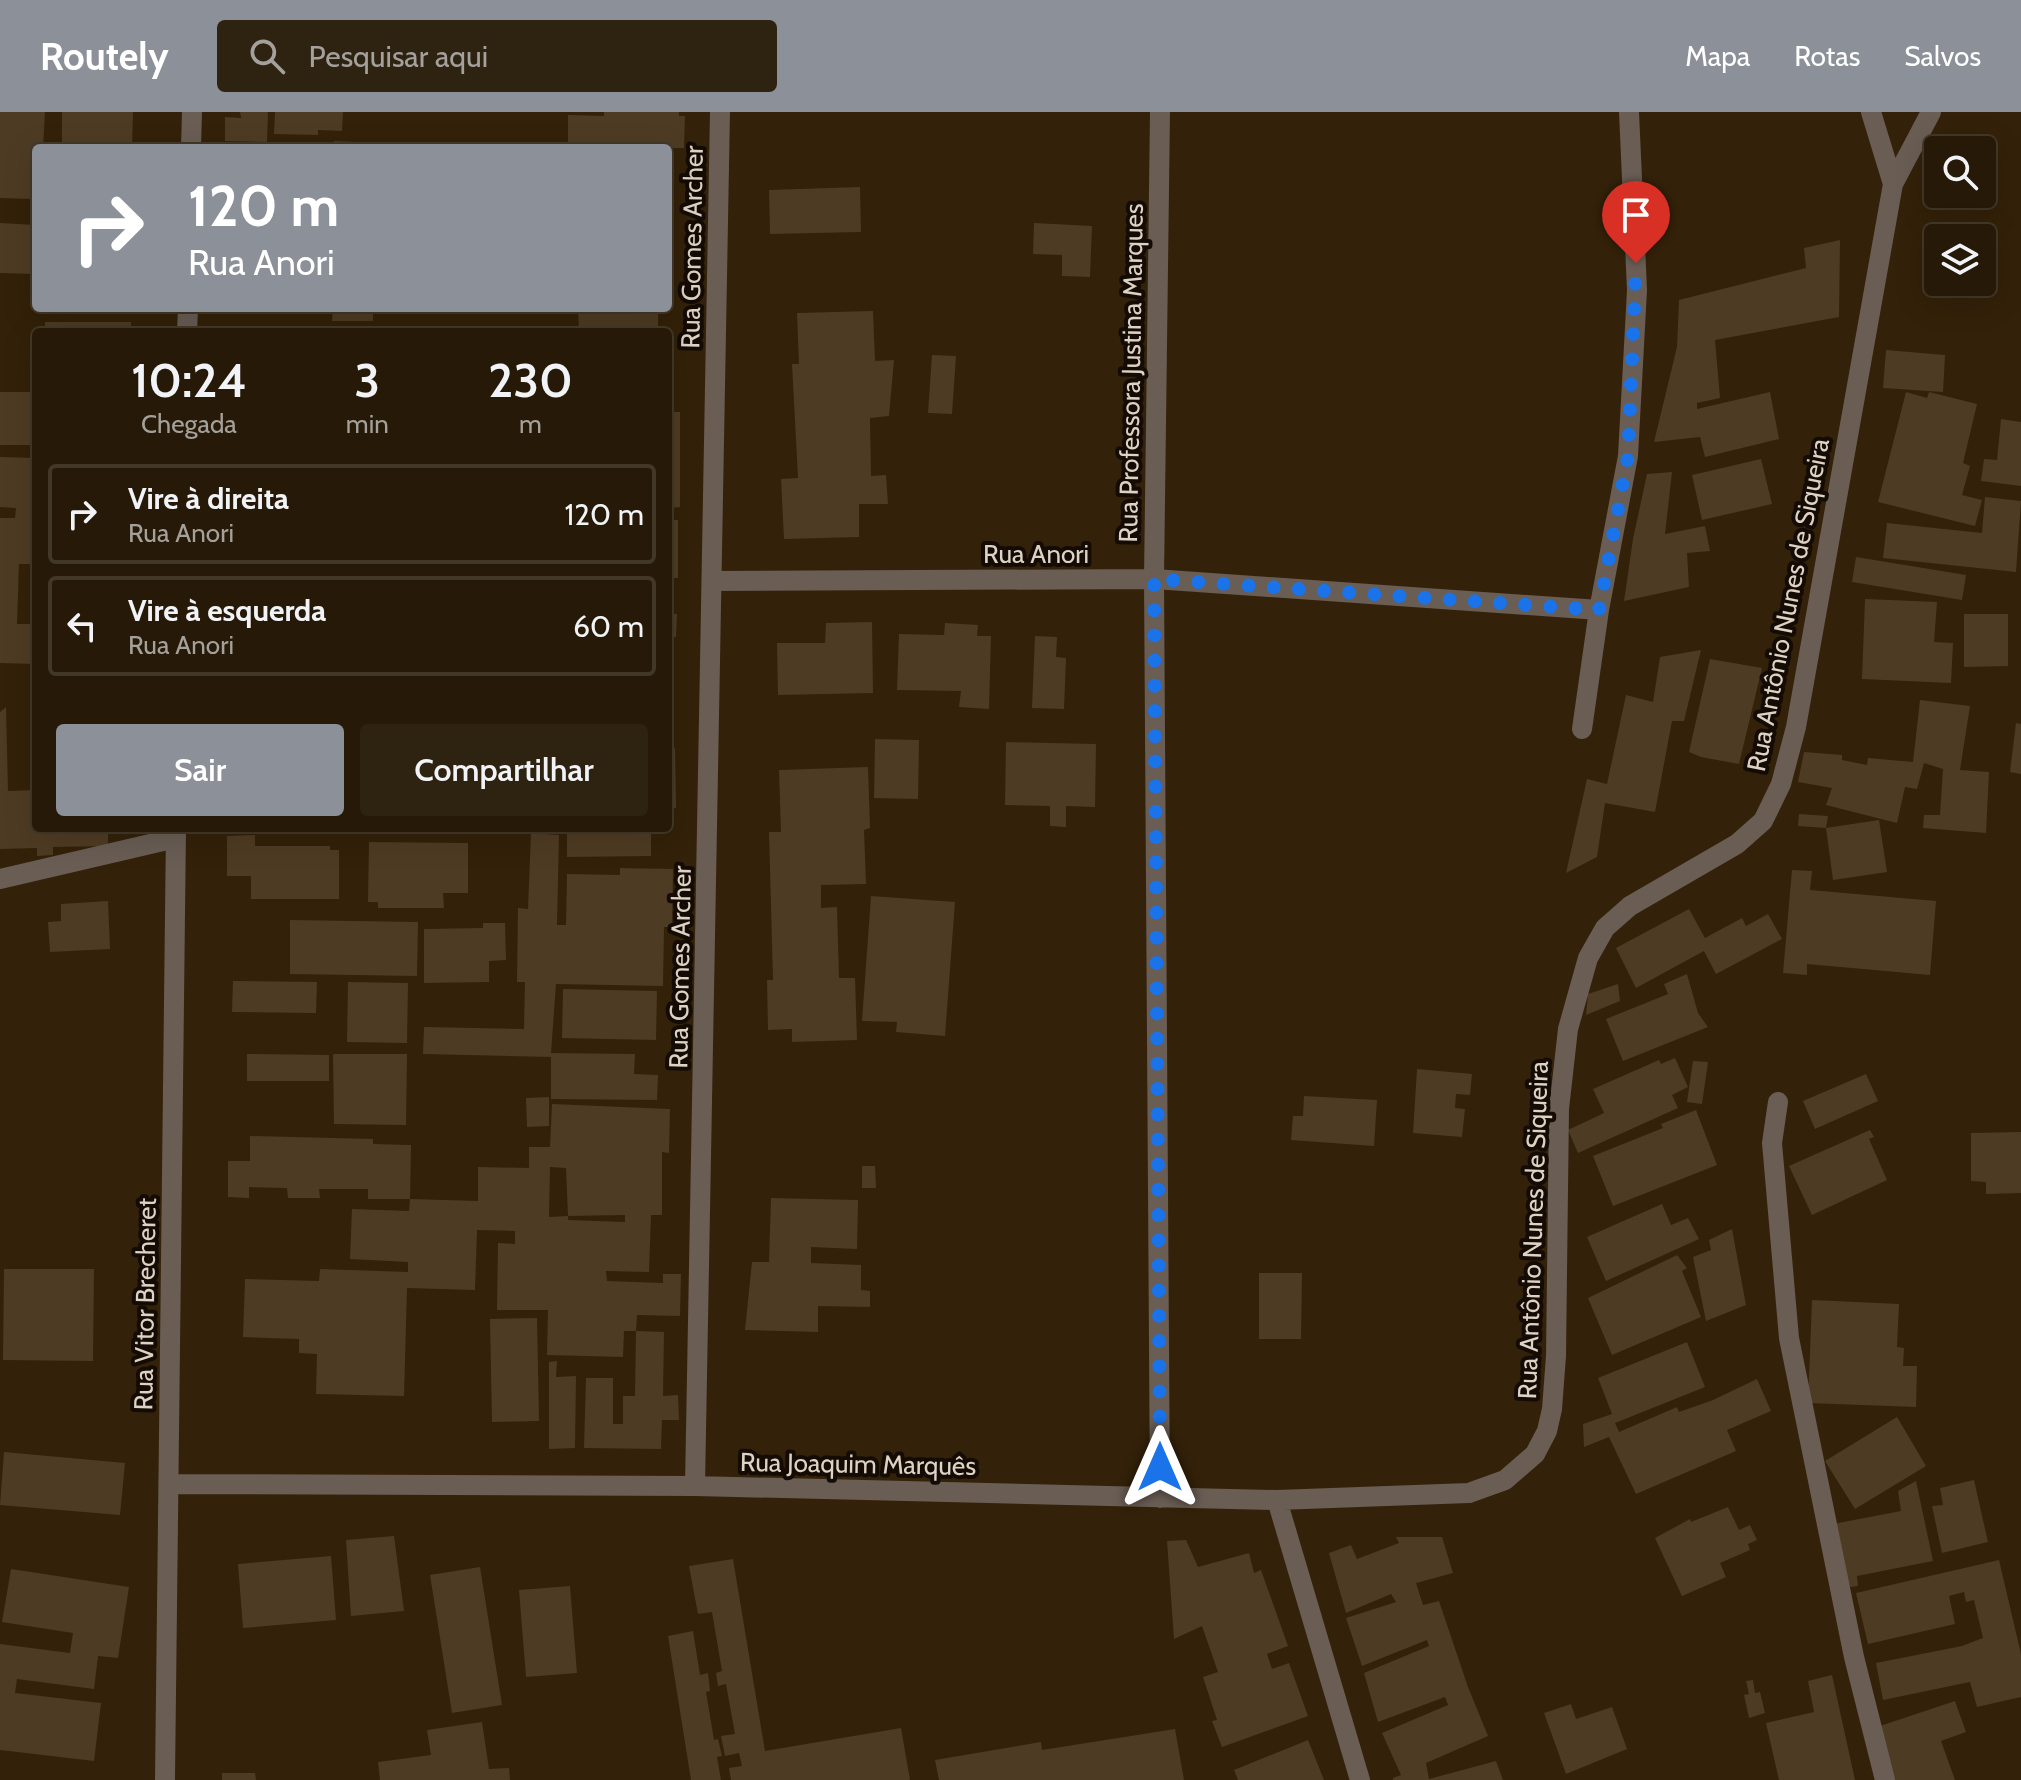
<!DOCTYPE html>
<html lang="pt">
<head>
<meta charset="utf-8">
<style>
  :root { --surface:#261907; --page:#2e2211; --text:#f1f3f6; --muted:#a4a09b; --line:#423828; --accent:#8c9099 }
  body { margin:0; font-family:Cabin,sans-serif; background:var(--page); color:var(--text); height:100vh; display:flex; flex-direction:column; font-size:30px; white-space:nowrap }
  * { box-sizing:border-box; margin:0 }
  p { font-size:26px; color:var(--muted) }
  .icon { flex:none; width:44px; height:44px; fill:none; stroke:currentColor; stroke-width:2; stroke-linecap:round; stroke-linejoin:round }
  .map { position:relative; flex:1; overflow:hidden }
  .sheet { position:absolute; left:32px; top:216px; width:640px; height:504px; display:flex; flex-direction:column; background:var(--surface); border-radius:8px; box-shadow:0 8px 32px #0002,0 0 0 2px var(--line) }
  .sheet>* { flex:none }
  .hud { position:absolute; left:32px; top:32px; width:640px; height:168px; border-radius:8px; box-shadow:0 8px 32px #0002,0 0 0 2px var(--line); background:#8c9099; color:#fff; overflow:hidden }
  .fabs { position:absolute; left:1924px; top:24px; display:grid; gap:16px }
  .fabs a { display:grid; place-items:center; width:72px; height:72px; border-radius:8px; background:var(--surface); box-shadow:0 8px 32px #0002,0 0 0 2px var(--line); font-size:40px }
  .pin { position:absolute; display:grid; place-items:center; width:68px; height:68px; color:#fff; margin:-82px -34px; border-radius:50% 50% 50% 0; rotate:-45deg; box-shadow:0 0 8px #0007 }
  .pin .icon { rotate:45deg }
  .me { position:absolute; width:88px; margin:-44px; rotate:0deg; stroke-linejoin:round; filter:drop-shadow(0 0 6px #0008) }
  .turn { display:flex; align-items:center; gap:28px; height:168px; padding:0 24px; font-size:36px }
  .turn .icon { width:104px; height:104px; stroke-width:2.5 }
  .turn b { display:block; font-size:56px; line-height:68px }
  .eta { display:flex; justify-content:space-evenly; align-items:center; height:136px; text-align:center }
  .eta b { font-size:48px; font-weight:600; line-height:56px }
  .button { display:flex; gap:16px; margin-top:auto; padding:16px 24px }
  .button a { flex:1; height:92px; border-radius:8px; background:var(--accent); color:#fff; font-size:32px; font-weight:600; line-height:92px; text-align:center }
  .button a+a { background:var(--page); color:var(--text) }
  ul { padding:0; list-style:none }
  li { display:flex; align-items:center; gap:24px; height:100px; margin:0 16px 12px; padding:0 8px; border:4px solid var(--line); border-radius:8px }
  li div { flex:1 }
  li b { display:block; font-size:30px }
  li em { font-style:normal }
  header { display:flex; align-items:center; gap:48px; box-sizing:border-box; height:112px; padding:0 40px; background:var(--accent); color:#fff }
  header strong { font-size:38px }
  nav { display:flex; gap:44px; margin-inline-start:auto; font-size:28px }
  .search { width:560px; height:72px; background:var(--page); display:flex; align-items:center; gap:20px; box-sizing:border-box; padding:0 28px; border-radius:8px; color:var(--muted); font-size:30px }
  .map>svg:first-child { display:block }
</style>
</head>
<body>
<header>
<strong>Routely</strong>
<div class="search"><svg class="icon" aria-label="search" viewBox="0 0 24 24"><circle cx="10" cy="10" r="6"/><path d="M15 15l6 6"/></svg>Pesquisar aqui</div>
<nav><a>Mapa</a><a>Rotas</a><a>Salvos</a></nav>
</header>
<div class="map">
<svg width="2021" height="1668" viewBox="0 0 2021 1668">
  <rect width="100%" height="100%" fill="#332109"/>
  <!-- building -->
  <path fill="#4e3b23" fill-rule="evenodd" d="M 0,0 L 45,0 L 43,36 L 36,36 L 36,47 L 33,46 L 31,87 L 0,86 Z
    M 62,0 L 133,0 L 132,36 L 62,36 Z
    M 240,0 L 268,0 L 267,30 L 225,29 L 225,5 L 241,6 Z
    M 275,0 L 343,0 L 342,19 L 318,18 L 318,23 L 274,22 Z
    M 604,0 L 679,0 L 679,4 L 685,4 L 684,36 L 524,36 L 524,31 L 568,30 L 568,3 L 604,4 Z
    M 334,29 L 380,31 L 380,36 L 334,36 Z
    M 860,75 L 861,120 L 770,122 L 769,78 Z
    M 0,111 L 36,113 L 34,162 L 0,161 Z
    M 1034,111 L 1092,114 L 1090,165 L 1062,164 L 1062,143 L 1033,142 Z
    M 1840,128 L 1839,205 L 1715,228 L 1720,286 L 1697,291 L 1697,297 L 1770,280 L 1779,327 L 1705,345 L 1700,325 L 1654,330 L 1677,235 L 1679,188 L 1806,156 L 1804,136 Z
    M 333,196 L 373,196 L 373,209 L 332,209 Z
    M 578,196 L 658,196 L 658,220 L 579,220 Z
    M 873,199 L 875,249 L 894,248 L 889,304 L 870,306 L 871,364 L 886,363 L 888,392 L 859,392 L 859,425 L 784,427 L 781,367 L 798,366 L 792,252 L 799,252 L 797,201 Z
    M 45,210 L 131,210 L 131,220 L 45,220 Z
    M 1886,238 L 1945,243 L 1943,280 L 1883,276 Z
    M 932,243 L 956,244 L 952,302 L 928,301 Z
    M 0,280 L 36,280 L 36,333 L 0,333 Z
    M 1906,280 L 1927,286 L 1929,280 L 1977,292 L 1963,351 L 1970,354 L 1962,383 L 1982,388 L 1975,414 L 1878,390 Z
    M 668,300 L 680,300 L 680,395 L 668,396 Z
    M 2001,307 L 2021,310 L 2021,374 L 1981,369 L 1984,347 L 1997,348 Z
    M 0,345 L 36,346 L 36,452 L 19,452 L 17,512 L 36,512 L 36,552 L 0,551 L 0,406 L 15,406 L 16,396 L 0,395 Z
    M 1761,347 L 1772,392 L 1702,408 L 1692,363 Z
    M 1672,360 L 1665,422 L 1705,414 L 1710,439 L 1687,441 L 1689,475 L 1624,489 L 1633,427 L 1647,362 Z
    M 1985,385 L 2021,389 L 2016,460 L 1883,446 L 1887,411 L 1982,421 Z
    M 668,408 L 678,408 L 678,466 L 668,466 Z
    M 1856,445 L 1966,463 L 1962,488 L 1852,470 Z
    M 1865,487 L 1937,490 L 1934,530 L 1953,531 L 1951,571 L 1862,567 Z
    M 668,502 L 677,502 L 676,525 L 668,525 Z
    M 1964,502 L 2008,502 L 2008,554 L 1964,555 Z
    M 872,510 L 873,581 L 778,583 L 777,531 L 825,531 L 826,511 Z
    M 945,511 L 978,513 L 977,524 L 991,524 L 989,597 L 959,595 L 961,579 L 897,578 L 899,522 L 944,523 Z
    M 1035,524 L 1057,525 L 1056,545 L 1066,546 L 1064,597 L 1032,596 Z
    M 1701,538 L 1684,609 L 1672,609 L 1655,700 L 1605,691 L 1597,745 L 1566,761 L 1587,667 L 1607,672 L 1626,583 L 1653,590 L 1660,545 Z
    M 1710,547 L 1762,556 L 1739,652 L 1701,645 L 1689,640 Z
    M 1920,588 L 1970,594 L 1960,658 L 1989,660 L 1986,721 L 1923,716 L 1924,703 L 1940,703 L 1943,657 L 1924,651 L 1917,677 L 1905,675 L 1897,711 L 1826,693 L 1832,676 L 1798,670 L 1804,640 L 1842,643 L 1842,648 L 1867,653 L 1868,646 L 1913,650 Z
    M 6,595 L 8,679 L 36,678 L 36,716 L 108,716 L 108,734 L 53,735 L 53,743 L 37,744 L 37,736 L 0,737 L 0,600 Z
    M 2016,611 L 2021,612 L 2021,662 L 2010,660 Z
    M 875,627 L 919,628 L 918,687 L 874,686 Z
    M 1006,630 L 1096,632 L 1095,695 L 1066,694 L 1066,715 L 1050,714 L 1050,694 L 1005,693 Z
    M 675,636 L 676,696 L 668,696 L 668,637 Z
    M 868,655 L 870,716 L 864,718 L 866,772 L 821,773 L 821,796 L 837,795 L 839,866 L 855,866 L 857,928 L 792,930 L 792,917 L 768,918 L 767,868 L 773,868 L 769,720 L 781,720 L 779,658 Z
    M 1799,702 L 1828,704 L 1826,716 L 1798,714 Z
    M 1879,708 L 1887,760 L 1833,768 L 1826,716 Z
    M 567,716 L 651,716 L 651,744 L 567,745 Z
    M 531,721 L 559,723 L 557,813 L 566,813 L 567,762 L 620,763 L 620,756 L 673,757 L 672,815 L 664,815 L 663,874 L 556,872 L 551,941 L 635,942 L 634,962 L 658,963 L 657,988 L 551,987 L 551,945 L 423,942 L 424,915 L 524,917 L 525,870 L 517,870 L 518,796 L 528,797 Z
    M 255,723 L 255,734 L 330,734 L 330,738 L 339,738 L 339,787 L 251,787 L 251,764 L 227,764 L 227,724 Z
    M 369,730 L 468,731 L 468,781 L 443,781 L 444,796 L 378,796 L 378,790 L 368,790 Z
    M 1792,758 L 1812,759 L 1810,778 L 1936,789 L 1930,863 L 1807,852 L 1807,863 L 1783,861 Z
    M 871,784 L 955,790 L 945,924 L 896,920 L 897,910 L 862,909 Z
    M 108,789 L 110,837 L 50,840 L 48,810 L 61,809 L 61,792 Z
    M 1689,797 L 1705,826 L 1742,806 L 1746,814 L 1768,802 L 1782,827 L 1716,862 L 1704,839 L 1636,876 L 1616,836 Z
    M 290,808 L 418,810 L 417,864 L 290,862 Z
    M 483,811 L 505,811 L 506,848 L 489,849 L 489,870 L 424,871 L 424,817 L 483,816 Z
    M 1687,862 L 1698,901 L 1708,915 L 1623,949 L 1606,907 L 1668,882 L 1664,872 Z
    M 233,869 L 317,870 L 316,901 L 232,900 Z
    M 348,870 L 408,871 L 407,931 L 347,930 Z
    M 1618,872 L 1620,889 L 1586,903 L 1588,882 Z
    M 563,877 L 657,879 L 656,928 L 562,926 Z
    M 247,942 L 329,943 L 329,969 L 247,969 Z
    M 333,942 L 407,942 L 406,1013 L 334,1012 Z
    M 1675,946 L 1688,975 L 1672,983 L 1678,996 L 1578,1041 L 1568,1018 L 1604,1001 L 1593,977 L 1659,948 L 1661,952 Z
    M 1693,949 L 1708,950 L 1702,992 L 1687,990 Z
    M 1417,957 L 1472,962 L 1470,983 L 1456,982 L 1455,996 L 1465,997 L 1462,1025 L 1413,1021 Z
    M 1866,962 L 1878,989 L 1815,1017 L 1803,989 Z
    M 1304,984 L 1377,988 L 1374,1034 L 1291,1028 L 1293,1004 L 1303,1004 Z
    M 549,985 L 549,1014 L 527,1015 L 526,986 Z
    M 552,992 L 670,997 L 669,1041 L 662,1040 L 662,1103 L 651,1103 L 649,1160 L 606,1159 L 607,1169 L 663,1171 L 663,1162 L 681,1162 L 680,1204 L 637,1203 L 636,1219 L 624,1219 L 623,1245 L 547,1243 L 548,1198 L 497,1198 L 498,1131 L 515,1132 L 515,1119 L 477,1118 L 475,1178 L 407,1176 L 404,1284 L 316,1282 L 317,1242 L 299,1241 L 299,1227 L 243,1225 L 245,1167 L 319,1169 L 320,1157 L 408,1160 L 408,1150 L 350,1147 L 352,1097 L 409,1099 L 410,1087 L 368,1087 L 368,1077 L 319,1077 L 320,1086 L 288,1086 L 287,1076 L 249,1075 L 249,1086 L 228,1085 L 228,1049 L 250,1049 L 250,1024 L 373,1027 L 373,1032 L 411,1033 L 410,1087 L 478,1089 L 478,1055 L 529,1056 L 529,1035 L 550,1035 ZM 550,1055 L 566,1056 L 568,1104 L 625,1103 L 625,1110 L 568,1108 L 568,1104 L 549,1105 Z
    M 1696,998 L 1717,1053 L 1613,1094 L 1593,1044 L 1663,1016 L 1661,1012 Z
    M 1870,1018 L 1874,1025 L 1869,1027 L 1887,1068 L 1812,1103 L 1789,1054 Z
    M 2021,1020 L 2021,1081 L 1986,1082 L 1986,1070 L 1971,1069 L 1971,1021 Z
    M 862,1054 L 875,1054 L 876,1076 L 862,1076 Z
    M 771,1086 L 858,1088 L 857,1137 L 811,1135 L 811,1151 L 861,1153 L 861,1178 L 870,1179 L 870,1195 L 818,1194 L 818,1220 L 745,1218 L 752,1150 L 769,1150 Z
    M 1662,1092 L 1671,1113 L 1688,1106 L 1699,1127 L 1606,1169 L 1587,1125 Z
    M 1732,1117 L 1746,1193 L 1706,1209 L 1693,1145 L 1711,1138 L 1709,1128 Z
    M 1677,1143 L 1687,1156 L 1682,1159 L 1701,1205 L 1612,1243 L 1588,1186 Z
    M 4,1157 L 94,1157 L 93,1249 L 3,1248 Z
    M 1259,1161 L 1302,1161 L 1301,1227 L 1259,1227 Z
    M 1812,1188 L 1899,1192 L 1897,1235 L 1904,1236 L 1903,1254 L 1917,1254 L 1916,1295 L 1808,1291 Z
    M 537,1206 L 539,1309 L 492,1310 L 490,1207 Z
    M 636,1219 L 664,1220 L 663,1284 L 678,1283 L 679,1308 L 662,1308 L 661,1337 L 584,1336 L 586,1266 L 613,1266 L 613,1312 L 623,1312 L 623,1284 L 635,1284 Z
    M 1687,1230 L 1705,1275 L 1615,1311 L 1619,1320 L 1677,1295 L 1679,1300 L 1713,1288 L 1757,1267 L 1771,1299 L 1727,1318 L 1736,1339 L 1636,1382 L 1609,1325 L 1584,1335 L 1583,1312 L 1612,1302 L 1598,1266 Z
    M 557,1249 L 556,1265 L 576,1264 L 575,1336 L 549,1337 L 549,1250 Z
    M 1897,1305 L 1926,1354 L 1855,1397 L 1825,1349 Z
    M 4,1340 L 125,1351 L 120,1403 L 0,1393 Z
    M 1974,1368 L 1988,1430 L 1942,1441 L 1932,1394 L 1943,1393 L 1940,1376 Z
    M 1916,1369 L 1933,1449 L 1857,1464 L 1858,1474 L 1843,1476 L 1833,1412 L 1901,1399 L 1898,1379 Z
    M 1728,1395 L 1739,1418 L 1750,1413 L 1757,1428 L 1748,1432 L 1750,1438 L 1720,1451 L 1726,1465 L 1682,1484 L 1655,1426 L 1690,1407 L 1691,1410 Z
    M 394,1424 L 404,1499 L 351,1504 L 346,1428 Z
    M 1396,1425 L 1442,1425 L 1453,1461 L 1416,1471 L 1423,1493 L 1439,1489 L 1468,1575 L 1488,1624 L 1426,1651 L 1429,1667 L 1496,1649 L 1503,1668 L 1393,1668 L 1393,1666 L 1401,1663 L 1382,1621 L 1448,1593 L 1445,1585 L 1378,1610 L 1364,1561 L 1429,1534 L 1427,1528 L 1362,1554 L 1346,1506 L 1396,1490 L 1391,1482 L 1346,1501 L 1329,1441 L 1351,1433 L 1357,1447 L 1399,1431 Z
    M 1186,1428 L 1198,1455 L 1249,1441 L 1254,1461 L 1261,1458 L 1288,1534 L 1267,1542 L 1272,1557 L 1289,1551 L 1308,1604 L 1222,1635 L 1212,1609 L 1217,1608 L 1203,1565 L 1218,1560 L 1202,1514 L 1174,1527 L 1167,1429 Z
    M 331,1444 L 336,1508 L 243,1516 L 238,1452 Z
    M 733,1447 L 765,1639 L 901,1616 L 910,1668 L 731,1668 L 729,1656 L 742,1654 L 739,1641 L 725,1644 L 721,1624 L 735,1622 L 726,1572 L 718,1574 L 716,1561 L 722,1559 L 712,1500 L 698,1502 L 689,1454 Z
    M 1999,1448 L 2021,1542 L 2021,1585 L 1977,1595 L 1970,1570 L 1883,1588 L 1876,1551 L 1962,1534 L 1983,1526 L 1974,1488 L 1966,1490 L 1964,1480 L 1949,1484 L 1955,1512 L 1868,1532 L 1856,1481 Z
    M 480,1455 L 502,1593 L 452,1601 L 430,1463 Z
    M 11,1457 L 129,1475 L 118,1546 L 98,1544 L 94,1577 L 17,1567 L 15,1581 L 101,1591 L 94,1649 L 0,1638 L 0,1532 L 70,1541 L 73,1521 L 2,1510 Z
    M 570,1474 L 577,1561 L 526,1565 L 519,1478 Z
    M 693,1519 L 700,1563 L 708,1561 L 710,1579 L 706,1580 L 714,1628 L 718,1627 L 722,1644 L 717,1645 L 721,1668 L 691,1668 L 668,1524 Z
    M 1832,1563 L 1855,1668 L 1779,1668 L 1766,1611 L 1814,1600 L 1808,1569 Z
    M 1753,1568 L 1755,1581 L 1760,1580 L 1765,1601 L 1749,1606 L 1744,1583 L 1749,1582 L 1746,1569 Z
    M 1955,1589 L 1966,1620 L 1941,1629 L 1955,1668 L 1895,1668 L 1877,1615 Z
    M 1571,1592 L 1576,1607 L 1612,1595 L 1627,1637 L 1566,1662 L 1544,1601 Z
    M 482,1610 L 489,1657 L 509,1656 L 510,1668 L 380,1668 L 378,1650 L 431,1643 L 427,1618 Z
    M 1175,1617 L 1184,1668 L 939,1668 L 935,1648 L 1041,1630 L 1042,1638 Z
    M 1308,1628 L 1324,1668 L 1238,1668 L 1234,1658 Z
    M 222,1661 L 255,1661 L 256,1668 L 222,1668 Z"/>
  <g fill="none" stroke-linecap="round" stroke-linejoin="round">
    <!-- minor -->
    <path stroke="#695d54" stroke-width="20" d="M 1871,0 L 1893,72
      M 191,36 L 192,0
      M 187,220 L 188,196
      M 713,469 L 1154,467 L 1599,498
      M 1582,617 L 1599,498 L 1628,344 L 1637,178 L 1629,0
      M 0,767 L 176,726
      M 1778,990 L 1772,1031 L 1789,1226 L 1854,1545 L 1885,1668
      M 169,1372 L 695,1374 L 1277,1388 L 1469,1381 L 1505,1368 L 1535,1342 L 1547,1319 L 1552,1297 L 1556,1244 L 1559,997 L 1568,917 L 1588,846 L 1605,816 L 1630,794 L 1737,732 L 1763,709 L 1781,672 L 1796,615 L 1893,72 L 1931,0
      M 695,1374 L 720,0
      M 1160,1386 L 1154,467 L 1160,0
      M 1277,1388 L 1360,1668
      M 165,1668 L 176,716"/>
  </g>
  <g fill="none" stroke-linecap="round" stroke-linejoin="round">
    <!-- route -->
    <path stroke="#1a73e8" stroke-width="14" stroke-dasharray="0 25.2" d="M 1160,1355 L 1154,467 L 1599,498 L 1628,344 L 1636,151"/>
  </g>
  <g text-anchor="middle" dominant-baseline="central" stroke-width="8" stroke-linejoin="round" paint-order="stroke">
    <!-- street labels -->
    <g font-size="26" fill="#ded2c4" stroke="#140c04">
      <text transform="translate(692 135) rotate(-89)">Rua Gomes Archer</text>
      <text transform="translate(1131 261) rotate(-89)">Rua Professora Justina Marques</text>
      <text x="1036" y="442">Rua Anori</text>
      <text transform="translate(1788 493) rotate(-79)">Rua Antônio Nunes de Siqueira</text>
      <text transform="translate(680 855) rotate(-89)">Rua Gomes Archer</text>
      <text transform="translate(1533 1118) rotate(-88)">Rua Antônio Nunes de Siqueira</text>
      <text transform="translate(145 1192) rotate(-89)">Rua Vitor Brecheret</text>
      <text transform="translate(858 1352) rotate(1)">Rua Joaquim Marquês</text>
    </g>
  </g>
</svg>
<div class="fabs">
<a><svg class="icon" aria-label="search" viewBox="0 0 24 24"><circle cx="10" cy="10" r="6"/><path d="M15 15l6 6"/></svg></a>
<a><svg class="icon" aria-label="layers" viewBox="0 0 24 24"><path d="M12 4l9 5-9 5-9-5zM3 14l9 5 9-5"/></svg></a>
</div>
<div class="pin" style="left:1636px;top:151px;background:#d93025"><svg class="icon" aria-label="arrive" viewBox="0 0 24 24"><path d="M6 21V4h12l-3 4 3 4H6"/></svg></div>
<svg class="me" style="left:1160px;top:1355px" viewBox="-20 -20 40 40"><path d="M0-17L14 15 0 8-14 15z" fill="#1a73e8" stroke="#fff" stroke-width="4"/></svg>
<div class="hud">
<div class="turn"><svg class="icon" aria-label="right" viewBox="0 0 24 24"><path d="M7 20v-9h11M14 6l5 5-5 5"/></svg><div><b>120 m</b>Rua Anori</div></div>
</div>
<section class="sheet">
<div class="eta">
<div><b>10:24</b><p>Chegada</p></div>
<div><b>3</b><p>min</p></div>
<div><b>230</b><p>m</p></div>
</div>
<ul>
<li><svg class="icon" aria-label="right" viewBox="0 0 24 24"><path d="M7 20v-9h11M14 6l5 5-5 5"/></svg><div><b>Vire à direita</b><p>Rua Anori</p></div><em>120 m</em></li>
<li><svg class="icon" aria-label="left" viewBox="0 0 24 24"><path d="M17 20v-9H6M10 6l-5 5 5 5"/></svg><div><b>Vire à esquerda</b><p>Rua Anori</p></div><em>60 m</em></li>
</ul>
<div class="button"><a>Sair</a><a>Compartilhar</a></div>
</section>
</div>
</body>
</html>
